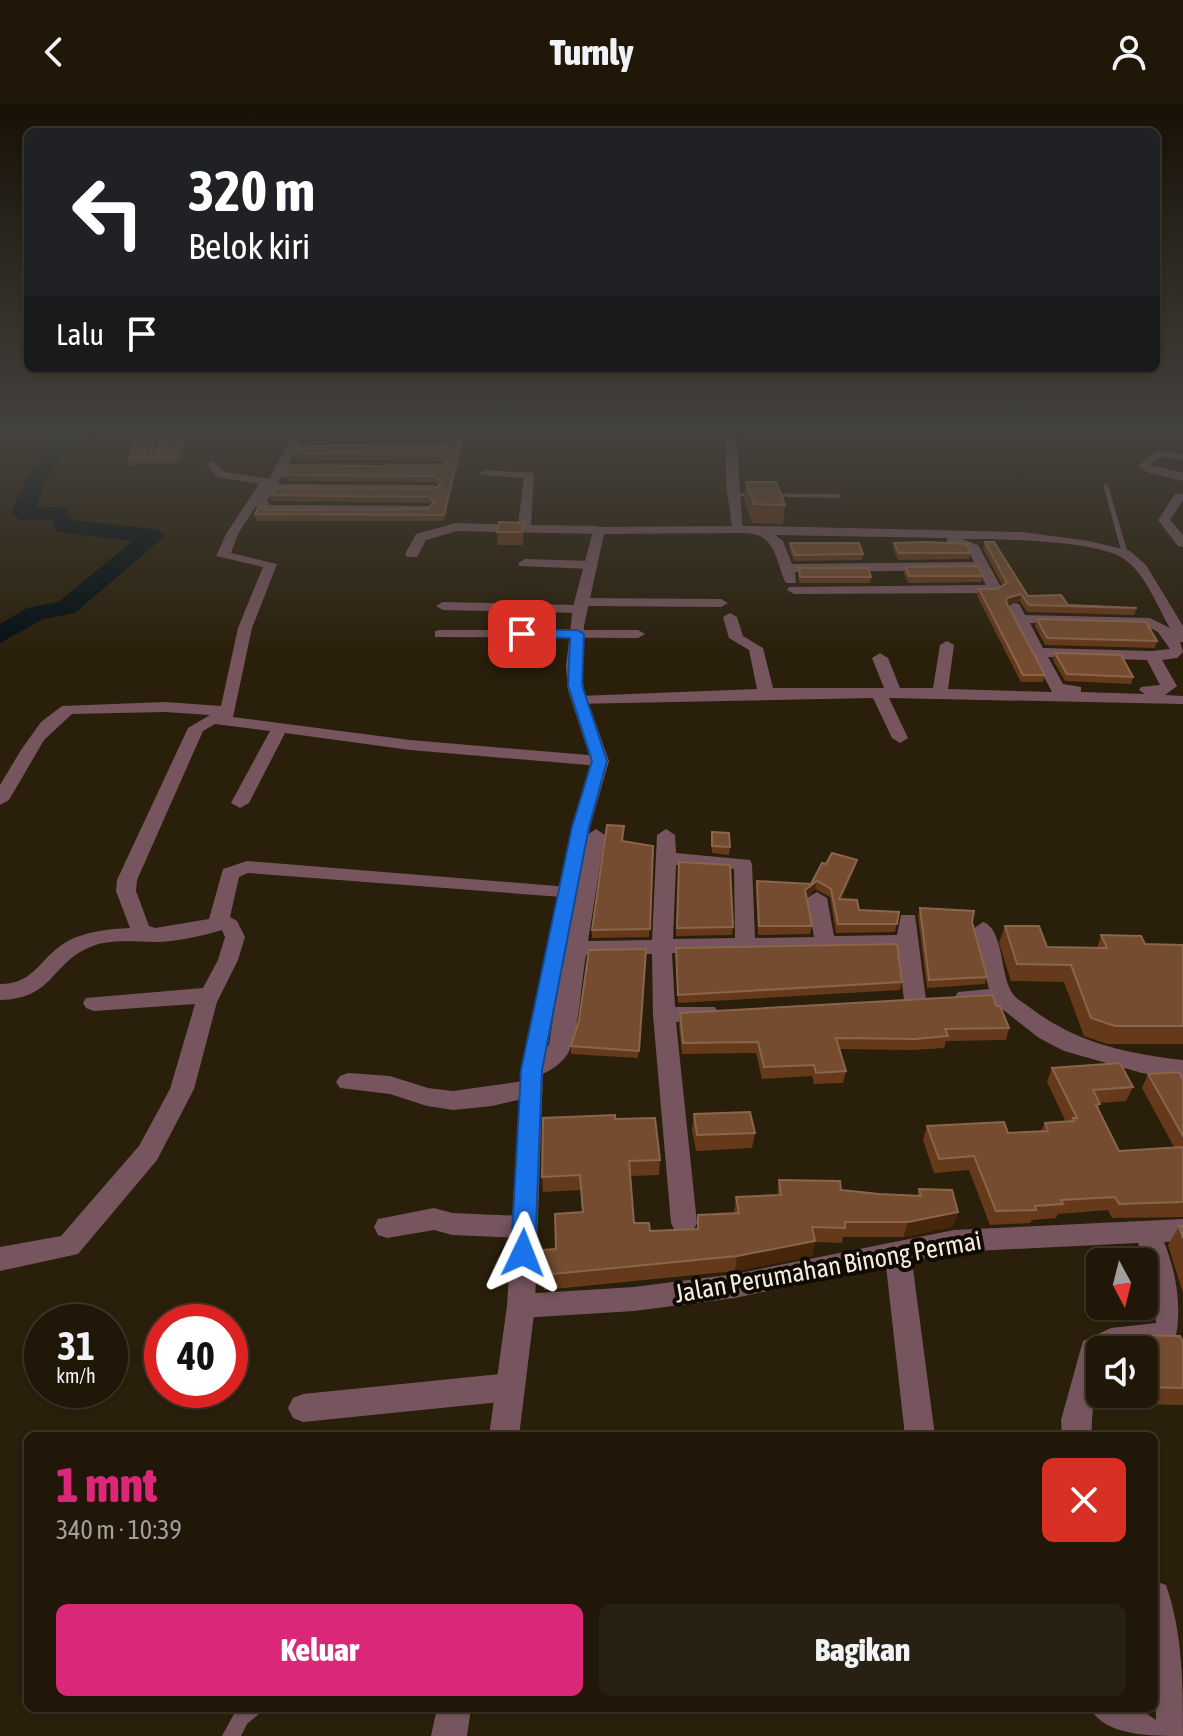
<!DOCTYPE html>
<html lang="id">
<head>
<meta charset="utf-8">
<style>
  :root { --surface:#201708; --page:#282012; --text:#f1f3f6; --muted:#a29f9c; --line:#3d3629; --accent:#db2777 }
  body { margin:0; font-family:"Asap Condensed",sans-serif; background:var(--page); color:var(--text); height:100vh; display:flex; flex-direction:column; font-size:30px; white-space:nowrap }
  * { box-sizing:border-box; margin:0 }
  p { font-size:26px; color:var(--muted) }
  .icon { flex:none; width:44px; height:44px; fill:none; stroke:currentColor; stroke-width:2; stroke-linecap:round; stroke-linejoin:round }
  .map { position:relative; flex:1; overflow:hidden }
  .details { position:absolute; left:24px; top:1328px; width:1134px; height:280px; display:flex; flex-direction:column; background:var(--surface); border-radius:12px; box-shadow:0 2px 6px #0004,0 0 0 2px var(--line) }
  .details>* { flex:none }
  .guide { position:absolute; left:24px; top:24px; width:1136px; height:244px; border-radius:12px; box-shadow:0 2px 6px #0004,0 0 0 2px var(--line); background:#202124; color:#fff; overflow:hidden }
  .needle { width:52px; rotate:173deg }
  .tools { position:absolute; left:1086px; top:1144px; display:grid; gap:16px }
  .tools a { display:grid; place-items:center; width:72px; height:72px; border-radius:12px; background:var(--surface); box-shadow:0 2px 6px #0004,0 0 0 2px var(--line); font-size:40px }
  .speed { position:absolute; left:24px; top:1200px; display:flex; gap:16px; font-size:40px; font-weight:700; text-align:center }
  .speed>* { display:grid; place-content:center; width:104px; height:104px; border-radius:50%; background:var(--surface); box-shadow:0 2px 6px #0004,0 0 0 2px var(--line); line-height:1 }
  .speed small { font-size:20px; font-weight:400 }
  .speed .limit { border:12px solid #d22; background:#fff; color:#111 }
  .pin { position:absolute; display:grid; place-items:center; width:68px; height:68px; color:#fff; margin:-34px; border-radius:16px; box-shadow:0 4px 12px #0006 }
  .me { position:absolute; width:88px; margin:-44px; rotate:2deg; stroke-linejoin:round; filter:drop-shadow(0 0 6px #0008) }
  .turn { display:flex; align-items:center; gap:28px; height:168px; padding:0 32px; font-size:36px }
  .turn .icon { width:104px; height:104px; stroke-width:2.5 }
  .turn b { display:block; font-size:56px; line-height:68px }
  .then { display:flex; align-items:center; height:76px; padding:0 32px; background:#0003; gap:16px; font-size:30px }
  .round { display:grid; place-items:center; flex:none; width:84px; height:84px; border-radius:12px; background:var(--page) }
  .overview { display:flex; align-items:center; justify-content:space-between; height:136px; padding:0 32px }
  h1 { font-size:48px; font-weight:800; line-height:60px; color:var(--accent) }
  .action { display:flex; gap:16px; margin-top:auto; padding:16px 32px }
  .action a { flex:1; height:92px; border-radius:12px; background:var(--accent); color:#fff; font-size:32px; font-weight:800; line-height:92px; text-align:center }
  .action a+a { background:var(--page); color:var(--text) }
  header { display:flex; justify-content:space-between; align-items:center; height:104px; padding:0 32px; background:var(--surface); font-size:36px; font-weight:800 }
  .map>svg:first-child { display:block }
</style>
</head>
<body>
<header><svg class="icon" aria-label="back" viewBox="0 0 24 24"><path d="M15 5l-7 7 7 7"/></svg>Turnly<svg class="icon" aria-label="person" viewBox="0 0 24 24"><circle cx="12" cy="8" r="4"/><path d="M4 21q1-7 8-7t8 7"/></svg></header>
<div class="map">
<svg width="1183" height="1632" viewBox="0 0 1183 1632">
  <rect width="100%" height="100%" fill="#2a1f0a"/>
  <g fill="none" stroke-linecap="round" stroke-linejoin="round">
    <!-- river -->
    <path fill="#040f13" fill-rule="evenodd" d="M 73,326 L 96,326 L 64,349 L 46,374 L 36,403 L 68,404 L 73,416 L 153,425 L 161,427 L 165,432 L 75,509 L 43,515 L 0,539 L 0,520 L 27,504 L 58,498 L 133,437 L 64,429 L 56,427 L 51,416 L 22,417 L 11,410 C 26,372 37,348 73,326 Z"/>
    <!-- service -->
    <path fill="#76555e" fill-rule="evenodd" d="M 1103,380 L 1108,381 L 1128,450 L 1127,451 L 1122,450 Z
      M 734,389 L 838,390 L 841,392 L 838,394 L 732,392 L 732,390 Z
      M 239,1604 L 262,1604 L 259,1610 L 247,1620 L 241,1632 L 222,1632 L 235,1608 Z"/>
    <!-- minor -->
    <path fill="#76555e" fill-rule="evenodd" d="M 163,326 L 174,326 L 163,355 L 153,357 Z
      M 295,326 L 306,326 L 278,380 L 434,381 L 440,385 L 434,389 L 274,387 L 267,397 L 270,401 L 430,402 L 432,405 L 426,409 L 268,409 L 256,402 L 238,430 L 231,449 L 277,460 L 252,524 L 233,613 L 410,636 L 600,652 L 609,657 L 600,662 L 410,646 L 285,629 L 249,699 L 240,704 L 231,699 L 270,627 L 215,620 L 203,627 L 137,776 L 136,787 L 149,822 L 155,824 L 209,815 L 223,765 L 247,757 L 569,783 L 577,786 L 587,731 L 596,725 L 605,731 L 588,837 L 652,836 L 657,731 L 666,725 L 675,731 L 676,749 L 750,756 L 752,760 L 755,834 L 814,833 L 807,794 L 817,788 L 827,794 L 834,832 L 897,831 L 901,811 L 915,811 L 926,896 L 923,901 L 907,901 L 904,896 L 898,845 L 672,849 L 675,903 L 715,903 L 718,909 L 715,915 L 676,918 L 697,1119 L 693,1127 L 684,1130 L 675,1127 L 671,1119 L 653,911 L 652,850 L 586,851 C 581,879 580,919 570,945 C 565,960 538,977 524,972 L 521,966 L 549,941 L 564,844 L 575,794 L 248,769 L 239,773 L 230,813 L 237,817 L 245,833 L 238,856 L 217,898 L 194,985 L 157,1056 L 78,1150 L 0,1167 L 0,1143 L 61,1132 L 139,1042 L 170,985 L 195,900 L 94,907 L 86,904 L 83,899 L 86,894 L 203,884 L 218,856 L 225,833 L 222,826 C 202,832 175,838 155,838 C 135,838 112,835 93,842 C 51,857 55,895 0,896 L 0,880 C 36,880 39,853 68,837 C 87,827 109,825 130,824 L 116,787 L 117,776 L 188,624 L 210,611 L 165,608 L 72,610 L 44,636 L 9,696 L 0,701 L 0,681 L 21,646 L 41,618 L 62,602 L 165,598 L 221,602 L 238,524 L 263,463 L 216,452 L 226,430 L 259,380 L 217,373 L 206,360 L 212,357 L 225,368 L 269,375 ZM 676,761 L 734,765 L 735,834 L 673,835 Z
      M 328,340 L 444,340 L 450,343 L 444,346 L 324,345 L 322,343 Z
      M 1157,346 L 1183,350 L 1183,356 L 1160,353 L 1151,361 L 1183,369 L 1183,377 L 1149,369 L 1140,364 L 1140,360 Z
      M 388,360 L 440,360 L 446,363 L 440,366 L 384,365 L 384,361 Z
      M 485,366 L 534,369 L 531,421 L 598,422 L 604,426 L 598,430 L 457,427 L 426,436 L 417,453 L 407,453 L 405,450 L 416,430 L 456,419 L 518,421 L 524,374 L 481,371 L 479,369 Z
      M 1175,390 L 1183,390 L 1183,396 L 1170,416 L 1183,431 L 1183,443 L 1178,442 L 1158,416 Z
      M 758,422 L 1022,428 L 1089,437 L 1130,447 L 1146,461 L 1183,522 L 1183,538 L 1180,538 L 1183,548 L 1177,554 L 1162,556 L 1177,582 L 1165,591 L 1183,592 L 1183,600 L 889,594 L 908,634 L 900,639 L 892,634 L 873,594 L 573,600 L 573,594 L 579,592 L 757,585 L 749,546 L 729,534 L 723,513 L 730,509 L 737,513 L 743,532 L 763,544 L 773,584 L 884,584 L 872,554 L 880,549 L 888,554 L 900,584 L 933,584 L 940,541 L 947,537 L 954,541 L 948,585 L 1052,588 L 1007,503 L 1014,499 L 1019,500 L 1025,511 L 1150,514 L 1170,524 C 1157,502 1144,466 1121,453 C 1091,436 998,435 962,435 L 978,441 L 1002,485 L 995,489 L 794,490 L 787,486 L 789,483 L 986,481 L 978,466 L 795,468 L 796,479 L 786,479 C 777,462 777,438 757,431 C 748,428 741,431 733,426 L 739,422 ZM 775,431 L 947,434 L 947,439 L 967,444 L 974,458 L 792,460 L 783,437 ZM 1030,519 L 1147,522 L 1158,528 L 1170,545 L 1152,547 L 1043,544 ZM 1048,553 L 1147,556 L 1160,581 L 1141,583 L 1139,586 L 1145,590 L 1081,588 L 1081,583 L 1063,580 Z
      M 525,455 L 591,457 L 598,461 L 591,465 L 520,462 L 518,459 Z
      M 582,494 L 721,495 L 728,499 L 721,503 L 586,502 L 586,508 L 581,509 L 443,506 L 436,502 L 443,498 L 577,501 L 577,495 Z
      M 440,526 L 638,526 L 645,530 L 638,534 L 435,533 L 435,527 Z
      M 983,818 C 1004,824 1000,874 1013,890 C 1017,896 1026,900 1032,905 C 1077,939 1128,950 1183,956 L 1183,974 L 1142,969 L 1064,947 L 1039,934 L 997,901 L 958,898 L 955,893 L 958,888 L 989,885 L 973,825 Z
      M 348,969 L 390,972 L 428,984 L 453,987 L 531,976 L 539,979 L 543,985 L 539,991 L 492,1002 L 453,1006 L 427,1002 L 390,990 L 340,984 L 336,978 L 340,972 Z
      M 434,1104 L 452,1109 L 524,1112 L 533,1115 L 537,1123 L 533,1131 L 524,1134 L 452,1131 L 434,1126 L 387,1134 L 378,1131 L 374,1123 L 378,1115 Z
      M 1183,1115 L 1183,1137 L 1164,1138 C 1177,1170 1183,1208 1174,1240 L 1164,1244 L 1100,1246 C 1100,1276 1090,1304 1092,1332 L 1062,1332 L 1061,1316 L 1083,1237 L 1111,1224 L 1156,1219 L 1153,1182 L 1138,1139 L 954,1148 L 912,1157 L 935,1332 L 905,1332 L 886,1162 L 735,1194 L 634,1207 L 521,1214 L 511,1211 L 507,1202 L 511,1193 L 521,1190 L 634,1183 L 735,1170 L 954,1126 Z
      M 510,1269 L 520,1273 L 524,1283 L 520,1293 L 510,1297 L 303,1318 L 293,1314 L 288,1304 L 293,1294 L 303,1290 Z
      M 1154,1477 L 1166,1481 C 1183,1530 1183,1581 1183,1632 C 1150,1632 1105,1632 1090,1604 L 1138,1604 L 1156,1616 Z"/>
    <!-- tertiary -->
    <path fill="#76555e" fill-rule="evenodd" d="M 726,326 L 736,326 L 743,429 L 604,430 L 584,522 L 581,562 L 584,586 L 609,657 L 590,723 L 543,966 L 535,1202 L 519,1332 L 489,1332 L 507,1202 L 521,966 L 572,723 L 591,657 L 568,586 L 566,562 L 573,503 L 594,423 L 732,422 L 726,380 Z
      M 437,1604 L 471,1604 L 467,1632 L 431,1632 Z"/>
  </g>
  <!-- wall -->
  <path fill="#66391b" d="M 160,326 L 153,353 L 164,350 L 174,326 L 192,326 L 179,359 L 130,361 L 129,355 Z
    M 466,326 L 444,417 L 256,417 L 255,410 L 267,406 L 427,405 L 432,401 L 430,399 L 271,397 L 270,391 L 435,385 L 439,381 L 434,378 L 284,377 L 283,371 L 439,363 L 444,360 L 440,357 L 296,355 L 295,349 L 444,343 L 448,339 L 444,337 L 305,336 L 304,330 Z
    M 746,378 L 785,401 L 783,420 L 752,419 L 744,396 Z
    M 524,419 L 523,441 L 498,441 L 497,428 Z
    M 985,438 L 1028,492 L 1068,501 L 1137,504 L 1134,511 L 1027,508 L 1020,497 L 1007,500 L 1045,571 L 1043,578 L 1021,578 L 977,492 L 979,485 L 997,485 L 1003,482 L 983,445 Z
    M 790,439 L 863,450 L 862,456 L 794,457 L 789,445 Z
    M 894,439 L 971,449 L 969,455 L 898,456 L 893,445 Z
    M 905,463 L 983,472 L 981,478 L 908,479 L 904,470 Z
    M 799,464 L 871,473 L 870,479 L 799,479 Z
    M 1037,515 L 1157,537 L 1155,544 L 1045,541 L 1035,522 Z
    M 1055,549 L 1133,573 L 1131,580 L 1065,577 L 1053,556 Z
    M 712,728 L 730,743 L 729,751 L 712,749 Z
    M 623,737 L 653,742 L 649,833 L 592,834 L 592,826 Z
    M 857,756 L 855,764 L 841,795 L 859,806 L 899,808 L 895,828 L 836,829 L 830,793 L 815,785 L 807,793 L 812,822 L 810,830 L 758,831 L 756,785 L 757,777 L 811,780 L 826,760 Z
    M 679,758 L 733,823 L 732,831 L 676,832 Z
    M 920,804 L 987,873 L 985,880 L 927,884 L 918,812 Z
    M 1005,822 L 1047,843 L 1097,844 L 1101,831 L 1145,840 L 1183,841 L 1183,940 L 1107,940 L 1084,932 L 1064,878 L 1011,877 L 999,839 Z
    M 676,844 L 902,878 L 900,886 L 678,899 Z
    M 646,845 L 638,954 L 571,950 L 571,942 Z
    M 996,902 L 1009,924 L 1006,936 L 946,937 L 944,944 L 912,946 L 839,945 L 846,967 L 843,979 L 814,980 L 812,972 L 762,975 L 756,949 L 682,950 L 679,921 L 680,909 Z
    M 1052,964 L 1133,983 L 1126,997 L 1100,999 L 1098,1005 L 1119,1047 L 1174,1043 L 1142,984 L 1148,970 L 1183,976 L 1183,1113 L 1112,1114 L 1108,1106 L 1058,1110 L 1056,1114 L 1032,1116 L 1030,1119 L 990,1121 L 969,1066 L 934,1069 L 923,1036 L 927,1022 L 1008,1029 L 1041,1027 L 1045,1019 L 1066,1018 L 1047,978 Z
    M 694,1010 L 755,1029 L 752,1044 L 696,1047 L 692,1026 Z
    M 615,1015 L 660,1056 L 659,1071 L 631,1072 L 634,1119 L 650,1127 L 697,1125 L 698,1111 L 734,1109 L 736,1093 L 777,1092 L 779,1076 L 841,1086 L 879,1090 L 917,1091 L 919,1085 L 958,1108 L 952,1123 L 903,1133 L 843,1133 L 842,1139 L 815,1138 L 812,1152 L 735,1167 L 544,1186 L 543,1146 L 556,1145 L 582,1108 L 581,1086 L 543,1088 L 542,1073 Z
    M 1179,1122 L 1183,1122 L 1183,1189 L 1168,1141 Z
    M 1113,1231 L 1183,1238 L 1183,1301 L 1121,1300 L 1117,1290 L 1144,1290 L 1144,1246 L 1105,1246 Z"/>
  <!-- shaded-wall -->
  <path fill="#47260b" d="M 158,326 L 160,326 L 153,354 L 150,354 Z
    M 189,326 L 192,326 L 179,359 L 177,353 Z
    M 464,326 L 466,326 L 444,417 L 444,411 Z
    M 1021,490 L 1020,497 L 1006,500 L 1007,494 Z
    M 857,756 L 855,764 L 838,804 L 839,795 Z
    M 817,777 L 815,785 L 804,795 L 805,786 Z
    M 958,1108 L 952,1123 L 903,1133 L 908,1118 Z
    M 815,1137 L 812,1152 L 735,1167 L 737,1152 Z"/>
  <!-- building -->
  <path fill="#754c30" stroke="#89654b" stroke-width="2" d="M 142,326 L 158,326 L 150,354 L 164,350 L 174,326 L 189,326 L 177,353 L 129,355 Z
    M 305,326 L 464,326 L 444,411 L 255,410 L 259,402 L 267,406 L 427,405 L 434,399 L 429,393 L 270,391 L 277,384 L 435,385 L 442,378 L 433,372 L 283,371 L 289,361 L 439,363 L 448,358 L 440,351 L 295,349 L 298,342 L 444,343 L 452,336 L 444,331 L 304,330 Z
    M 746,378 L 776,378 L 785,401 L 754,400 Z
    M 499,418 L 524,419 L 522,428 L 497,428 Z
    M 926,438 L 966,440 L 971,449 L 899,449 L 894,439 Z
    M 985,438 L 994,438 L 1028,492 L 1061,491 L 1068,501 L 1137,504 L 1029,501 L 1021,490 L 1007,494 L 1006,498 L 1045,571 L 1023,571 L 979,485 L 997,485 L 1007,479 Z
    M 790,439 L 859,439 L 863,450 L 795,451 Z
    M 978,462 L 983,472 L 909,472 L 905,463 Z
    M 799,464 L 868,464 L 871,473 L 800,473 Z
    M 1037,515 L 1146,518 L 1157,537 L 1047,534 Z
    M 1055,549 L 1121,551 L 1133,573 L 1067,570 Z
    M 607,721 L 624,722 L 622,737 L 653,742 L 650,825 L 592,826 Z
    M 712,728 L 729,729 L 730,743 L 712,742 Z
    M 832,749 L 857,756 L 839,795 L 857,796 L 859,806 L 899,808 L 897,820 L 838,820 L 831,785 L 817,777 L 805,786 L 812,822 L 759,822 L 757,777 L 811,780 L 822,759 L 826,760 Z
    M 679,758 L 730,761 L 733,823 L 677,824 Z
    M 920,804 L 974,807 L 972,818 L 987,873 L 929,876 Z
    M 1005,822 L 1039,822 L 1047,843 L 1107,844 L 1101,831 L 1141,832 L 1145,840 L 1183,841 L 1183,922 L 1115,922 L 1091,914 L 1071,861 L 1017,860 Z
    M 897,840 L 902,878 L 678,891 L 676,844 Z
    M 646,845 L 639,947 L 571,942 L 579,916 L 589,846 Z
    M 993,891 L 996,902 L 1000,902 L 1009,924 L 945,925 L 948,932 L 915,935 L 836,934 L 846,967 L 816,969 L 814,961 L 764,963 L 758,938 L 683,939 L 680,909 Z
    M 1120,959 L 1133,983 L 1093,986 L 1100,1000 L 1096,1001 L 1119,1047 L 1183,1043 L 1183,1098 L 1119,1100 L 1115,1093 L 1061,1096 L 1063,1100 L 1035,1102 L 1036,1106 L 996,1107 L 974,1052 L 939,1055 L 927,1022 L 1004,1018 L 1008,1029 L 1048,1027 L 1045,1019 L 1074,1017 L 1073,1014 L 1077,1014 L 1052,964 Z
    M 1179,968 L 1183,976 L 1183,1032 L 1148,970 Z
    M 750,1008 L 755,1029 L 697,1031 L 694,1010 Z
    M 615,1011 L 615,1015 L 655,1014 L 660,1056 L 629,1057 L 634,1119 L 649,1119 L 650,1127 L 698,1125 L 698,1111 L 739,1109 L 736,1093 L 781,1091 L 779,1076 L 840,1077 L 841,1086 L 879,1090 L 921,1092 L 919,1085 L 952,1086 L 958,1108 L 908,1118 L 845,1118 L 845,1124 L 812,1123 L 815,1137 L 737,1152 L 543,1171 L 543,1146 L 556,1145 L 555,1110 L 583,1108 L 580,1071 L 542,1073 L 543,1014 Z
    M 1179,1122 L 1183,1122 L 1183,1134 Z
    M 1113,1231 L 1180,1232 L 1183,1238 L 1183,1284 L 1144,1283 L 1144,1246 L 1119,1246 Z"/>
  <!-- sky -->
  <linearGradient id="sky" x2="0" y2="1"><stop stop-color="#171106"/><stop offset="0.59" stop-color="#44423e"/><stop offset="1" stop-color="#44423e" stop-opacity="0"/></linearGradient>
  <rect width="1183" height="555" fill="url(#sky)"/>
  <!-- route -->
  <path fill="#1a73e8" stroke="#114b97" stroke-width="2" d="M 522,526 L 577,526 L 584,530 L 582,581 L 607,657 L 589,723 L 542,966 L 535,1149 L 532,1157 L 523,1160 L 515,1157 L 511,1149 L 521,966 L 572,723 L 592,657 L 568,581 L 570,534 L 517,533 L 517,528 Z"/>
  <g text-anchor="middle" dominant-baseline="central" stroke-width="8" stroke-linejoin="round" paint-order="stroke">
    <!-- near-street labels -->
    <g font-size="26" fill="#f3ecdf" stroke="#0f0a03">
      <text transform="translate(828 1163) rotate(-10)">Jalan Perumahan Binong Permai</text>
    </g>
  </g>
</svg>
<div class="tools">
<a><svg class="needle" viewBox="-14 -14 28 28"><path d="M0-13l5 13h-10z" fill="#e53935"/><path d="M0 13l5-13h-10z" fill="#a29f9c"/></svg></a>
<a><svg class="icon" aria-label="sound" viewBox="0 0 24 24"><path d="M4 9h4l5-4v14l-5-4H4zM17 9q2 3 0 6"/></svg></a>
</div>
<div class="speed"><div>31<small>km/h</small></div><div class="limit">40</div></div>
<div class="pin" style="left:522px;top:530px;background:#d93025"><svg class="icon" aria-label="arrive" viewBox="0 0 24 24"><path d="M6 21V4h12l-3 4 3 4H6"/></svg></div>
<svg class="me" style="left:523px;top:1149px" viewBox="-20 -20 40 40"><path d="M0-17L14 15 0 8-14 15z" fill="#1a73e8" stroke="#fff" stroke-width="4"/></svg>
<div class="guide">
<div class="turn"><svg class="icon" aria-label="left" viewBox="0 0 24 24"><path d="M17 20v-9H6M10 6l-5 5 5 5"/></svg><div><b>320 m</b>Belok kiri</div></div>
<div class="then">Lalu<svg class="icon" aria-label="arrive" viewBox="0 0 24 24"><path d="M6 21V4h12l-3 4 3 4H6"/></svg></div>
</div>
<section class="details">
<div class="overview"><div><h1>1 mnt</h1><p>340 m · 10:39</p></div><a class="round" style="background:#d93025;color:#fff"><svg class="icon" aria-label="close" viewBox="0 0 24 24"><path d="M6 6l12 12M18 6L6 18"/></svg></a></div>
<div class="action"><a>Keluar</a><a>Bagikan</a></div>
</section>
</div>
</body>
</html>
